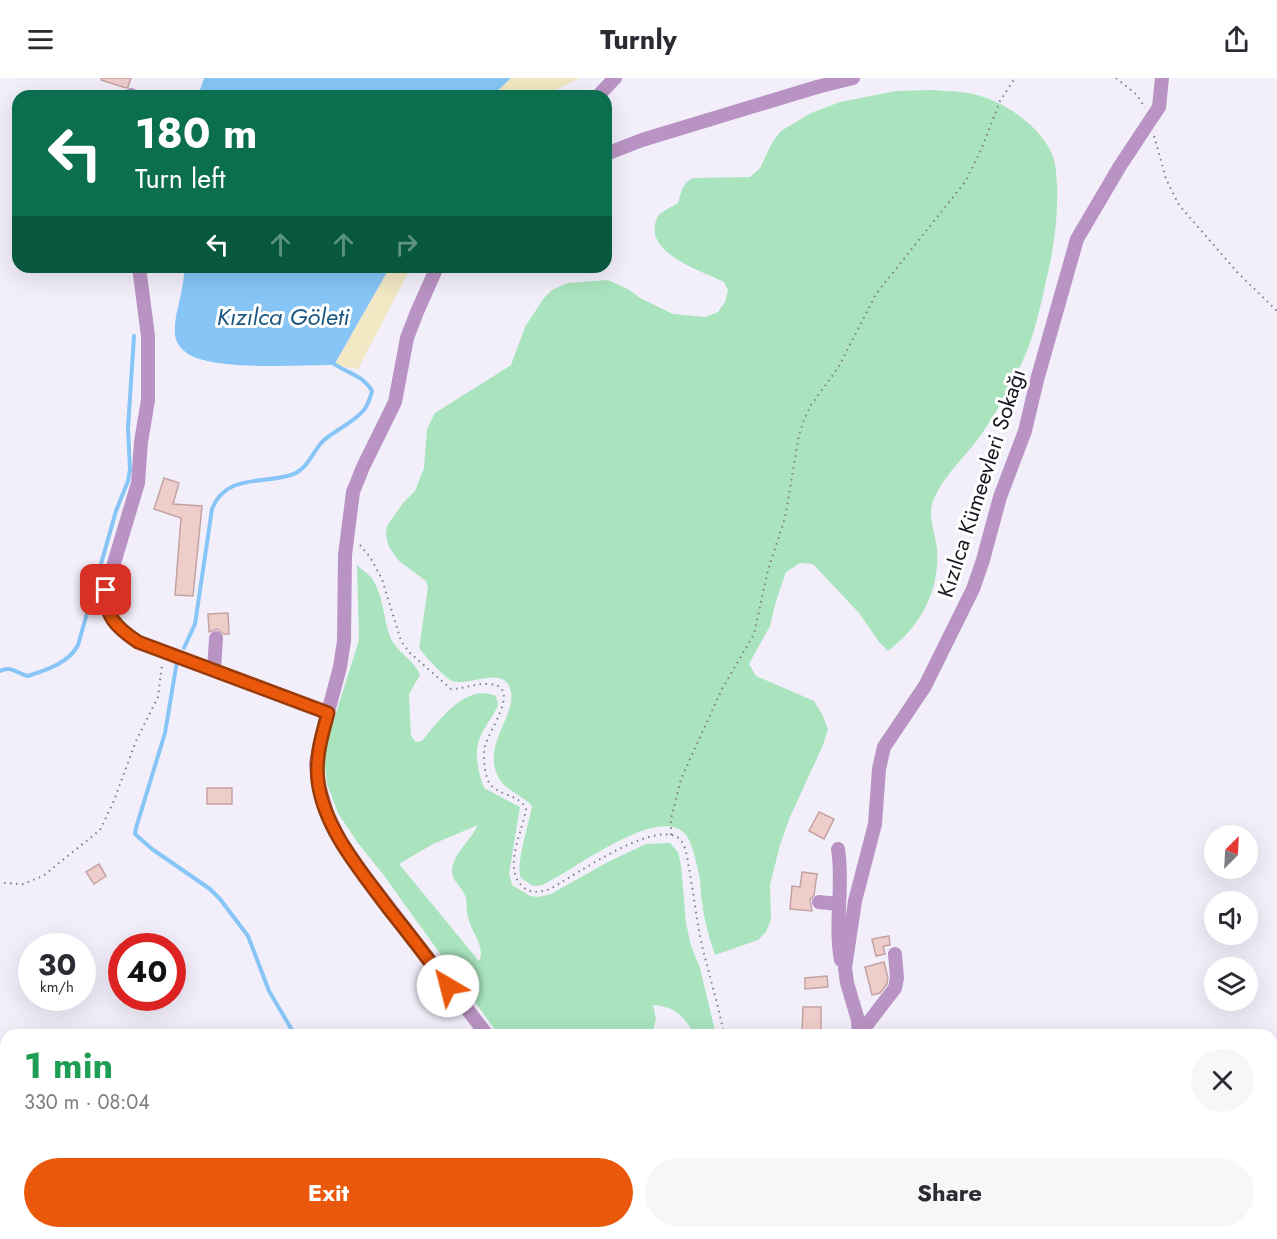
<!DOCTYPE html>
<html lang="en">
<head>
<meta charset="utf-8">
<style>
  :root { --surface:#fff; --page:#f7f7f7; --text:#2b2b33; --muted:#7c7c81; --accent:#ea580c }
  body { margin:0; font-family:Jost,sans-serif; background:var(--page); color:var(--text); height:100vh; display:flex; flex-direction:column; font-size:22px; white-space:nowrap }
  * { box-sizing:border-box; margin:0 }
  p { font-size:20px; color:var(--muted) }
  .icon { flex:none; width:33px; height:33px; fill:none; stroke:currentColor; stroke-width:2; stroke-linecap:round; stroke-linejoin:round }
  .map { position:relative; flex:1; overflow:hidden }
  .panel { position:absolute; left:0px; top:951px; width:1278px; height:210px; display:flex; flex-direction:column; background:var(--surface); border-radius:18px 18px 0 0; box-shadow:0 6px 24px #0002 }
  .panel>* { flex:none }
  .hud { position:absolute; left:12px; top:12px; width:600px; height:183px; border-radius:18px; box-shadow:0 6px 24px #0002; background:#0b6e4f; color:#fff; overflow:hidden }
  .needle { width:39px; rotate:24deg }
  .controls { position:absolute; left:1204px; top:747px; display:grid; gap:12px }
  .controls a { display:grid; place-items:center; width:54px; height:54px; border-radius:50%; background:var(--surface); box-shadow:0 6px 24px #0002; font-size:30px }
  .speed { position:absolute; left:18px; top:855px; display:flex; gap:12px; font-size:30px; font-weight:700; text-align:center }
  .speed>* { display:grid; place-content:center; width:78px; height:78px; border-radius:50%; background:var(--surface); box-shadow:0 6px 24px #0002; line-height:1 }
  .speed small { font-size:15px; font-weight:400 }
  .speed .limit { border:9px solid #d22; background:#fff; color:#111 }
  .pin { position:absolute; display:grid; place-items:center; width:51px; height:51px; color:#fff; margin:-26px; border-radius:12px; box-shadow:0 3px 9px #0006 }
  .me { position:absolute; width:66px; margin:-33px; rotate:323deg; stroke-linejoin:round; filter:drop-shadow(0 0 4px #0008) }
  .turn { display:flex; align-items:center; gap:21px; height:126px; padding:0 24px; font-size:27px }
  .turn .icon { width:78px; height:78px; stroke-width:2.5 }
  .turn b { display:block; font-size:42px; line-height:51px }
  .lanes { display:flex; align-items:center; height:57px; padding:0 24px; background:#0003; justify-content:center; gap:30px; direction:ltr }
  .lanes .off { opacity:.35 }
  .round { display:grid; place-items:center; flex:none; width:63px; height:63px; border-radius:32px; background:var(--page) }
  .summary { display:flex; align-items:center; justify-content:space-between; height:102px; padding:0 24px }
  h1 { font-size:36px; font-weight:700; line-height:45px; color:#1e9e55 }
  .primary-button { display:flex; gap:12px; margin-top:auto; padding:12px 24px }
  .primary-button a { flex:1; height:69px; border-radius:36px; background:var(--accent); color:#fff; font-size:24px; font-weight:700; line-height:69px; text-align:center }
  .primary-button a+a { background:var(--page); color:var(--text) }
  header { display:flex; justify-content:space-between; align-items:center; height:78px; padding:0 24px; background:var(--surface); font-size:27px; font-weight:700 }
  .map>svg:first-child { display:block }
</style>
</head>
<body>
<header><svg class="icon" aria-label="menu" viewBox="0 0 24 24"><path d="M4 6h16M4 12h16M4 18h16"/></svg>Turnly<svg class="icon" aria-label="share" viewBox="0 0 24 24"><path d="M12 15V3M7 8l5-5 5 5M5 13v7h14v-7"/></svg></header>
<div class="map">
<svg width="1277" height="1161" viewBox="0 0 1277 1161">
  <rect width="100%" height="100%" fill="#f2effb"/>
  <!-- green -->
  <path fill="#a9e4be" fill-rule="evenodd" d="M 932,12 C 945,13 960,13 973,16 C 1004,22 1049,53 1055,86 C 1060,120 1056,157 1049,190 C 1043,216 1035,258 1023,282 C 1013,304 995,337 981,357 C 966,378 943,398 933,423 C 927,438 936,456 937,472 C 940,513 920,549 888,573 L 879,564 L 859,535 L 813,486 L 800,485 L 786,494 L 776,523 L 770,548 L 749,586 L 756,598 L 814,623 L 823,638 L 828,651 L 823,667 L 790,739 L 780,767 L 770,807 L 771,841 L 766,854 L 758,862 L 715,877 C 709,859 704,842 702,824 C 700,815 701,805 699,796 C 696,785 693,766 686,757 C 659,724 571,795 542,807 L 533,808 L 521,800 C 515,787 529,746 532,728 C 523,718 507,713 500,702 C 478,666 522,635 509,608 C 500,589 467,609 452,603 C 443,598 426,579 419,570 L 428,510 L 426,503 L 399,483 L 389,469 L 386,458 L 387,448 L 403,425 L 415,413 L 424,390 L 427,351 L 435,335 L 511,287 L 525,249 L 544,220 L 552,212 L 568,205 L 608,202 L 628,211 L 640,220 L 673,236 L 705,239 L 718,234 L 725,224 L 728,212 L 724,204 C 704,194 649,177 655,147 C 656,142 657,138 661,135 C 666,131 673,128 678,125 C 682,114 681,106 693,100 L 750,99 L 760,90 L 773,63 L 781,53 L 811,35 L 840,24 L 896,13 Z
    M 357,487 C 361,491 367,495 371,499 C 384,517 383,541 391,561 C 398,575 415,583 420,597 L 409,616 L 411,658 L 416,664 L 422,663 C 439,643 465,605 496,618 L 498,627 C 494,638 486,646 481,657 C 473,674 478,693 484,710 L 520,729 L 509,796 L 512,807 L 530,818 L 538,819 L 551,816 L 606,785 L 646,766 L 670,765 L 678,774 L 681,787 L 686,845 L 691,868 L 700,890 L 716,957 L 695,957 C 683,938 677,929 653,927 L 656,941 L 652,957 L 499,957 L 493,949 L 382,795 L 357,764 L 338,735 L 327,706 L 324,682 L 327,664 L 359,562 ZM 478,747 C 472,760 457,772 453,787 C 448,802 462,807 466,820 C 467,826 466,833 468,839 C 471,854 486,869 479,883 L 399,786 L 433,766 Z"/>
  <!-- sand -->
  <path fill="#f2e8c3" d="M 511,0 L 580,0 L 543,18 L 492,18 Z
    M 390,189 L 411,189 L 358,291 L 334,287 Z"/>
  <!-- water -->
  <path fill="#87c5f6" d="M 204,0 L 511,0 L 492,18 L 198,18 Z
    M 184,189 L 390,189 L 334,287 C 293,287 234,292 196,280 C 186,276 176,268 175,257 C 173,236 185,213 184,189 Z"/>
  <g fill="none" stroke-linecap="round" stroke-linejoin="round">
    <!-- stream -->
    <path stroke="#87c5f6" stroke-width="4" d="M 184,570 L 195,546 L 212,431 C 225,396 263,406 291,397 C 308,391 312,375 322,364 C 334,352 352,346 363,333 C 368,328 370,320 372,313 C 363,297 346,295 333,285
      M 177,583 L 165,655 L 136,750 L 135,756 L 152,771 L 210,811 L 220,821 L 248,858 L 269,913 L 295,957
      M 0,593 C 12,587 17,596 28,598 C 46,592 69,585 78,567 L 116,433 L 128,403 L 130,391 L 128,350 L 134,258
      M 415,1155 L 418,1161"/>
  </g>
  <!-- building -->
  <path fill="#efcdcb" stroke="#c3a3a1" stroke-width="1.5" d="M 101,0 L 131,0 L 128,9 L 126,10 L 101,2 Z
    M 164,400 L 179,405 L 173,426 L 202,428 L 193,518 L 175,517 L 181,440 L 154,431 Z
    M 228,535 L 229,556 L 224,556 L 217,551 L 209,554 L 208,536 Z
    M 207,710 L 232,710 L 232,726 L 207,726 Z
    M 819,734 L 834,741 L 824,761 L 809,753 Z
    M 99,786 L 106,798 L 94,806 L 86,794 Z
    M 802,794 L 817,796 L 814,817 L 810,822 L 812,833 L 790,831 L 792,808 L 800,809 Z
    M 889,858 L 890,867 L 883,868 L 885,876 L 876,878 L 872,861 Z
    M 884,884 L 888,900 L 887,906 L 880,915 L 872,917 L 865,889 Z
    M 827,898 L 828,909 L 805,911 L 805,900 Z
    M 803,929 L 821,929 L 821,955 L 802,954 Z"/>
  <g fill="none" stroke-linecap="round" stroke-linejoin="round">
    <!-- path -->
    <path stroke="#817e89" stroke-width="2" stroke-dasharray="1.5 4.5" stroke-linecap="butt" d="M 1116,0 L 1137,17 L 1145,30
      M 1154,58 L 1166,101 L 1179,127 L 1238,195 L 1277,233
      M 360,467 L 370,479 L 382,501 L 401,563 L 410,575 L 451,611 C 464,611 476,605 489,606 C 523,607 488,654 485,668 C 483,678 484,690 487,700 C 493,719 519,714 526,731 C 523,753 502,790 523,809 C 531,816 541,814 550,811 C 577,796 646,747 675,758 C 686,762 687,780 689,790 C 693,813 696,836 700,858 C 707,892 718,923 724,957
      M 671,757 L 671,741 L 681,701 L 722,611 L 754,556 L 768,492 L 785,440 L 799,357 L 804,342 L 811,327 L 838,290 L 876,216 L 965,104 L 981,72 L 1000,23 L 1015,0
      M 4,805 L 23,806 L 43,798 L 100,752 L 113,725 L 136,663 L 158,619 L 162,587"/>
    <!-- minor -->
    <path stroke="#b993c3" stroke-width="14" d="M 131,18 L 131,17
      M 598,18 L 615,0
      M 606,76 L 642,62 L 817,9 L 853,0
      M 139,189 L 148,258 L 148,322 L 141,364 L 138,405 L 106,512 C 104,538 117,550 138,564 L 328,635
      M 437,189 L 417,234 L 407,260 L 395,324 L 363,389 L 353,414 L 345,477 L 344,563 L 340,589 L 320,664 L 316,685 L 318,704 L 328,738 L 340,762 L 361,793 L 487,957
      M 214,592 L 216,560
      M 838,771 C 844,808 834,845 841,882
      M 819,824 L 838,826
      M 859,957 L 858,942 L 847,905 L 845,890 L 855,823 L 875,746 L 879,691 L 884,669 L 925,608 L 973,511 L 983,482 L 1000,419 L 1025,353 L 1037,302 L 1077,161 L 1120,88 L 1159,29 L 1162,0
      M 859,957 L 895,910 L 897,900 L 895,876
      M 623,1155 L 625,1161
      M 439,1161 L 442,1155
      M 750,1161 L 753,1155
      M 839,1161 L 843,1155"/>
  </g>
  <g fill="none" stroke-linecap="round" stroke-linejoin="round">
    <!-- route casing -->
    <g stroke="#983908" stroke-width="15">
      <path id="route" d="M 106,512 C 104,538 117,550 138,564 L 328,635 C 322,657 315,680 318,703 C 324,751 361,793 389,831 C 409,856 429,882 448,908"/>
    </g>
    <!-- route -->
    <use href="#route" stroke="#ea580c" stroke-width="10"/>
  </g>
  <g text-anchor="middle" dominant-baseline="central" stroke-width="6" stroke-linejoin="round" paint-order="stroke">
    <!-- street labels -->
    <g font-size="22" fill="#1a1720" stroke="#fff">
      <text transform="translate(981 405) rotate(-72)">Kızılca Kümeevleri Sokağı</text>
    </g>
    <!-- water labels -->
    <g font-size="24" font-style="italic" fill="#1d577f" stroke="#fff">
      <text x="283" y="238">Kızılca Göleti</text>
    </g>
  </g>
</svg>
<div class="controls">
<a><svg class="needle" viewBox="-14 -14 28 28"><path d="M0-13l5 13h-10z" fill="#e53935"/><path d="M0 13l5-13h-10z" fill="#7c7c81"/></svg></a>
<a><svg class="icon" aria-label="sound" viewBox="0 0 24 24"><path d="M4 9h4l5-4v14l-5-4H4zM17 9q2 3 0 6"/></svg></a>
<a><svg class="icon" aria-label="layers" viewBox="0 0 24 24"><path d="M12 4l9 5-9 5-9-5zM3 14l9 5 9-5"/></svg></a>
</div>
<div class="speed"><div>30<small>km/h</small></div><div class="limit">40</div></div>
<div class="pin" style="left:106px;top:512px;background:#d93025"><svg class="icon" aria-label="arrive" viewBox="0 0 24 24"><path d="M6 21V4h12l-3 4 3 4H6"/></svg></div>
<svg class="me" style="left:448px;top:908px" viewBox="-20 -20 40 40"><circle r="19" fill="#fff"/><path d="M0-13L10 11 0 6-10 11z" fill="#ea580c"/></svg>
<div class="hud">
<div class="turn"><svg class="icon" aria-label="left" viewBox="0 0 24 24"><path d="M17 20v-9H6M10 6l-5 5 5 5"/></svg><div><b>180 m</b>Turn left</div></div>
<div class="lanes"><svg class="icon" aria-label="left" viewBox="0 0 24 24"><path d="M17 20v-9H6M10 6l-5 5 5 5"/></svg><svg class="icon off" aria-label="ahead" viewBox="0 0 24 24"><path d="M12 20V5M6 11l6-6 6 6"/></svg><svg class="icon off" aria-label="ahead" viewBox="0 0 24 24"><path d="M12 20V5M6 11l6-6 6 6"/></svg><svg class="icon off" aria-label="right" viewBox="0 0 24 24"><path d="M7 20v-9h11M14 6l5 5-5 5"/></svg></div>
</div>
<section class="panel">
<div class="summary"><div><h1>1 min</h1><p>330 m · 08:04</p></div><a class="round"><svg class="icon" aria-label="close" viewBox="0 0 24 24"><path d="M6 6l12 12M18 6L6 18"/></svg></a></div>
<div class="primary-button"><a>Exit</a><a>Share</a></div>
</section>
</div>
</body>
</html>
